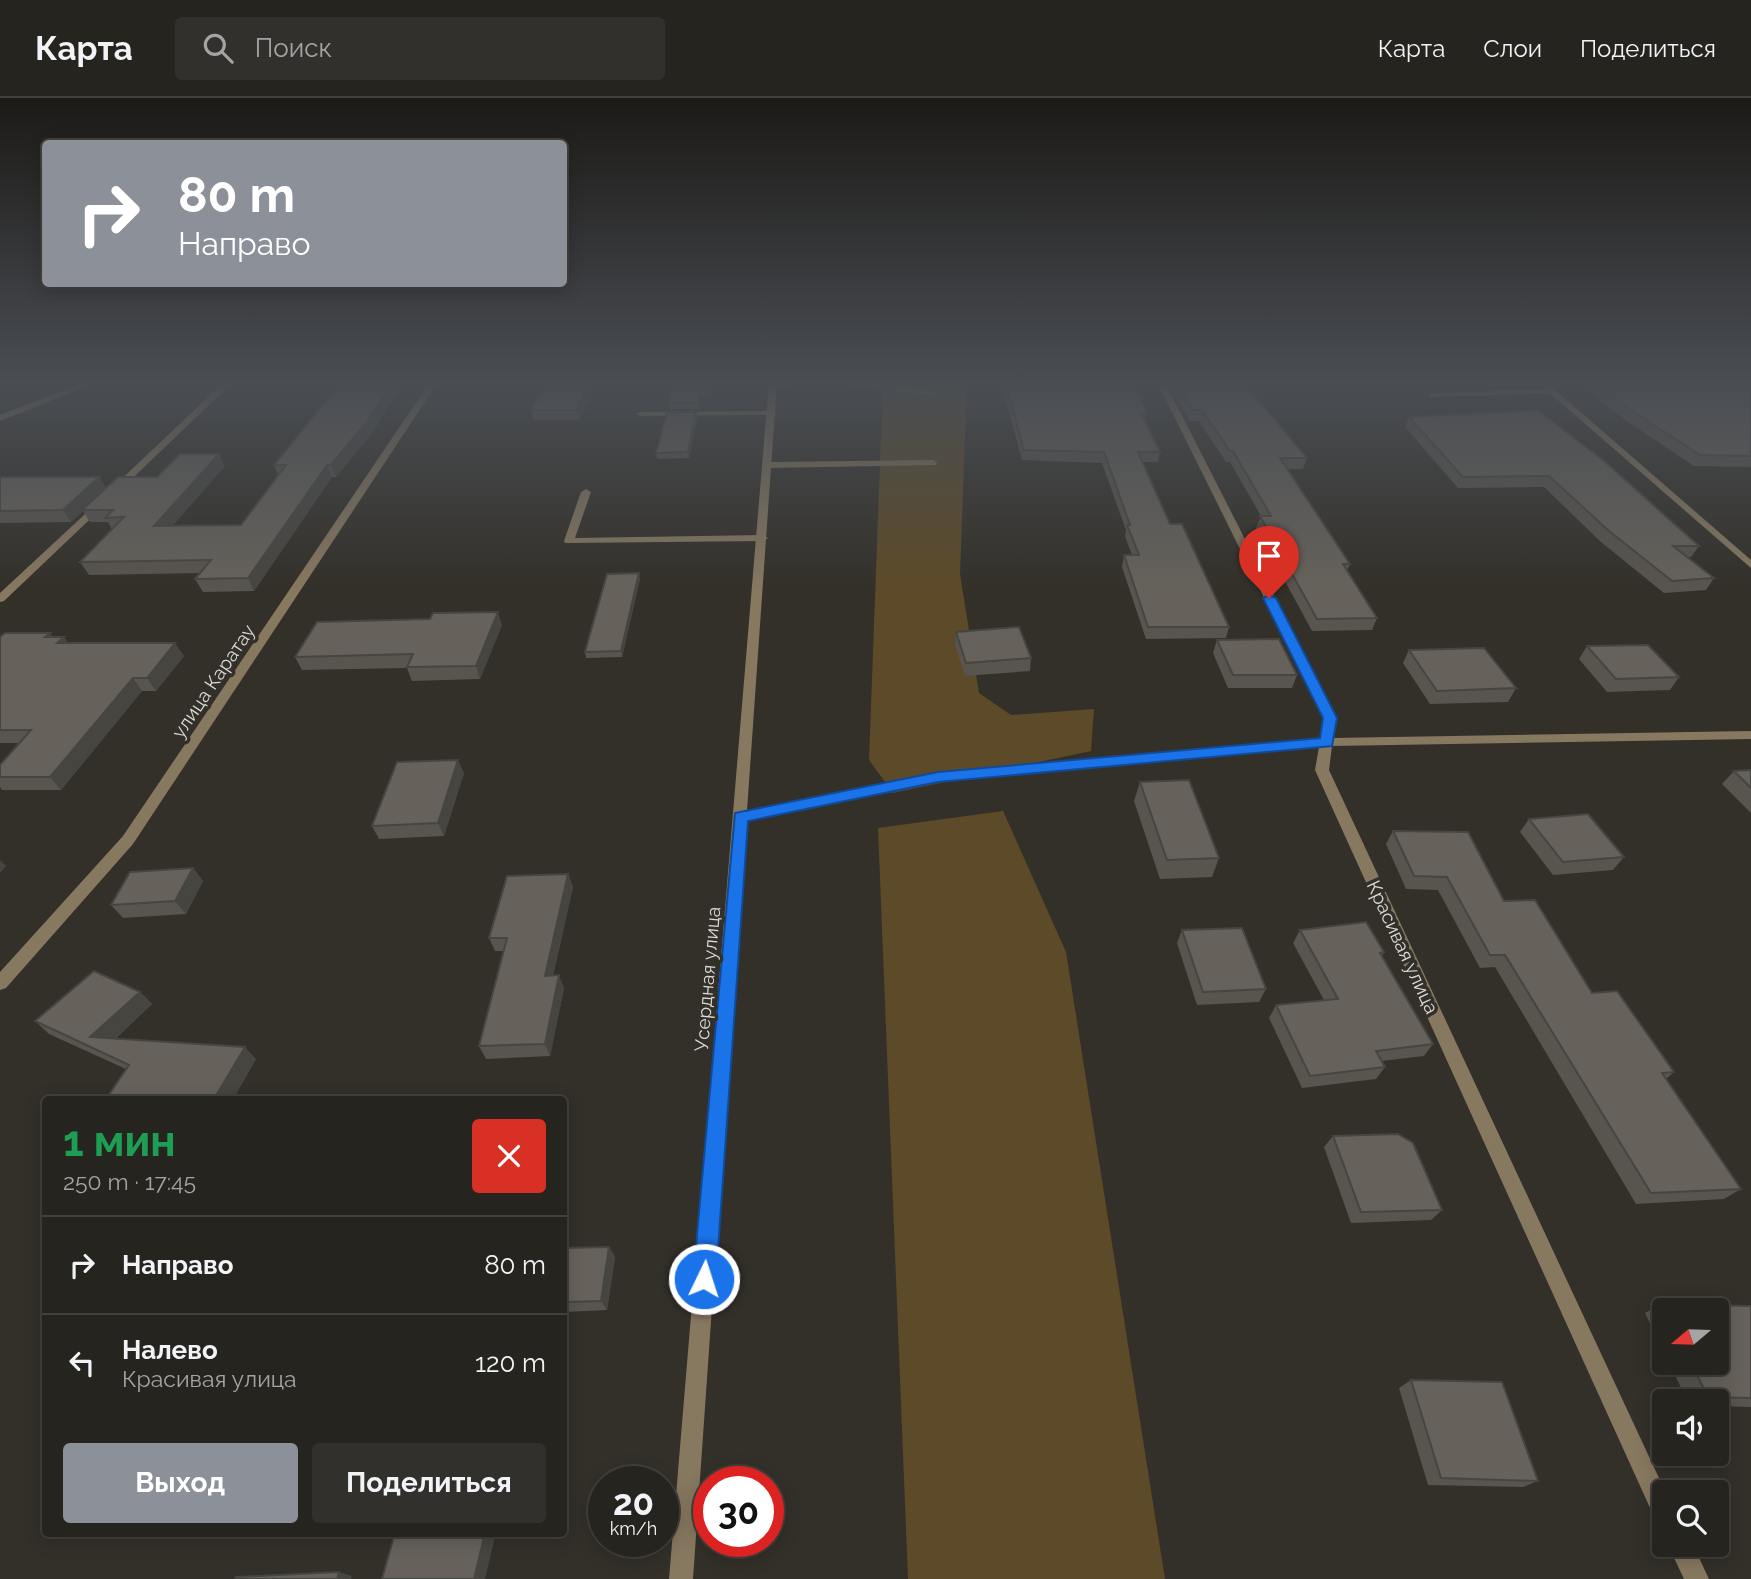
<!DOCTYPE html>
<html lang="ru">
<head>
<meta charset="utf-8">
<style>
  :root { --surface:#26241f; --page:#32302c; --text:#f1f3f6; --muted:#a4a4a4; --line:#42413d; --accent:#8c9099 }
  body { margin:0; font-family:Raleway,sans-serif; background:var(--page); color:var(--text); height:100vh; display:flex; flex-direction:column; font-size:26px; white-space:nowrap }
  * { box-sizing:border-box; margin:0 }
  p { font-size:23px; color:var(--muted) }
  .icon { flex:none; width:38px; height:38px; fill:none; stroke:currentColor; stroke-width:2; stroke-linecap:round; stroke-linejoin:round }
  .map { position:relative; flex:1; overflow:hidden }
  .drawer { position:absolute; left:42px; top:998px; width:525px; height:441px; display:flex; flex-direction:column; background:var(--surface); border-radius:7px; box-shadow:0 4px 18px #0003,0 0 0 2px var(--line) }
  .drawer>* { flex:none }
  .banner { position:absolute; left:42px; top:42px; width:525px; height:147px; border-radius:7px; box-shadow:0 4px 18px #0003,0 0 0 2px var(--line); background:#8c9099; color:#fff; overflow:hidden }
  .needle { width:46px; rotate:251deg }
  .tools { position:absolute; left:1652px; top:1200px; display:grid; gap:14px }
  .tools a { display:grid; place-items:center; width:77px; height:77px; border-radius:7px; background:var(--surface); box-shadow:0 4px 18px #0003,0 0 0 2px var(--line); font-size:35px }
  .speed { position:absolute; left:588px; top:1368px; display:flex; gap:14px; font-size:35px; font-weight:700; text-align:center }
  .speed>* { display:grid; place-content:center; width:91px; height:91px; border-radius:50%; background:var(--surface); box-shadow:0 4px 18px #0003,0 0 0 2px var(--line); line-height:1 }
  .speed small { font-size:18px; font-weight:400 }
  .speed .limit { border:10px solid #d22; background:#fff; color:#111 }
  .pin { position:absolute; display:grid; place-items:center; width:60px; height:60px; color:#fff; margin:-72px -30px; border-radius:50% 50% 50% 0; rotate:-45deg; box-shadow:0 0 7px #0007 }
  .pin .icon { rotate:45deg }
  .me { position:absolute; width:77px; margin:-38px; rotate:4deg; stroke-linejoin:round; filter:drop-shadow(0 0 5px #0008) }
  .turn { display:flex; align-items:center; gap:24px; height:147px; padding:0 21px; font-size:32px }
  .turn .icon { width:91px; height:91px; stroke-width:2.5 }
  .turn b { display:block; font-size:49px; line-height:60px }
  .round { display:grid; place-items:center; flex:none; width:74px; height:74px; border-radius:7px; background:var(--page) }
  .summary { display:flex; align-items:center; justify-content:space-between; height:119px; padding:0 21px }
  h1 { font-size:42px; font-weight:700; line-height:52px; color:#1e9e55 }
  .cta { display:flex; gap:14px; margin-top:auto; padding:14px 21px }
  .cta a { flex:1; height:80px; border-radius:7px; background:var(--accent); color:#fff; font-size:28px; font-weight:700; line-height:80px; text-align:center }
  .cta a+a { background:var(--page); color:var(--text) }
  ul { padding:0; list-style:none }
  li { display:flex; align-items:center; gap:21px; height:98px; padding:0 21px; border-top:2px solid var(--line) }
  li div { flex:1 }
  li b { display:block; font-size:26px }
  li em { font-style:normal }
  header { display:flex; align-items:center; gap:42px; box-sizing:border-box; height:98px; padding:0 35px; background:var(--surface); border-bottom:2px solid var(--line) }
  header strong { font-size:33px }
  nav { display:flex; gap:38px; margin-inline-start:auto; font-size:24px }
  .search { width:490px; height:63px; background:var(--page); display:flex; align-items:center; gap:18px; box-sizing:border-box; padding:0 24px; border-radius:7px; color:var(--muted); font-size:26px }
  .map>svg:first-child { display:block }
</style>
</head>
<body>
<header>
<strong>Карта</strong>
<div class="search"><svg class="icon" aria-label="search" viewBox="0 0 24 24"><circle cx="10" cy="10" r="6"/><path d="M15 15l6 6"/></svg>Поиск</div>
<nav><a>Карта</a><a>Слои</a><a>Поделиться</a></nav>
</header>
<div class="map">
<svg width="1751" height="1481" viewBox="0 0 1751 1481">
  <rect width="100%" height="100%" fill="#333029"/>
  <!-- green -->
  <path fill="#5d4a28" d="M 883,284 L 967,284 L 960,476 L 979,595 L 1011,617 L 1094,611 L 1091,653 L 893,695 L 869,662 Z
    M 1003,713 L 1066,854 L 1165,1481 L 908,1481 L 878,730 Z"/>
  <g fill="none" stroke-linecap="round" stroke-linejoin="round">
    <!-- service -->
    <path fill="#877860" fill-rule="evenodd" d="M 770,284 L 822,284 L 773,288 L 770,288 Z
      M 832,284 L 860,284 L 931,293 L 935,295 L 931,297 Z
      M 1551,291 L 1554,291 L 1554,295 L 1432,299 L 1428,297 L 1432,295 Z
      M 772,313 L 776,315 L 775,317 L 640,318 L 636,316 L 640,314 Z
      M 933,362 L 937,365 L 936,367 L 768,370 L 763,367 L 768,364 Z
      M 586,391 L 591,394 L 575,440 L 763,437 L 768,440 L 763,443 L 565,445 L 564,443 L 581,394 Z"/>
    <!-- minor -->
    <path fill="#877860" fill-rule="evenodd" d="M 86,284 L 98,284 L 0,323 L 0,317 Z
      M 224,284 L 233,284 L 118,394 L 112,394 L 112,390 Z
      M 430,284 L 438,284 L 133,746 L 6,890 L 0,892 L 0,874 L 123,738 Z
      M 769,284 L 777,284 L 747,713 L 938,674 L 1321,640 L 1324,620 L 1157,284 L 1165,284 L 1336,620 L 1333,640 L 1751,633 L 1751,641 L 1332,648 L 1329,672 L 1666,1395 L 1664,1395 L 1664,1426 L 1656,1423 L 1315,672 L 1319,649 L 938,684 L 746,723 L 693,1481 L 669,1481 Z
      M 1537,284 L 1546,284 L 1751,462 L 1751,470 Z
      M 98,404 L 106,406 L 4,503 L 0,504 L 0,495 Z
      M 1668,1447 L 1693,1447 L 1709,1481 L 1684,1481 Z"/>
  </g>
  <!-- wall -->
  <path fill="#58544e" d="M 597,284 L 579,322 L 533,322 L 531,312 Z
    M 674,284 L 709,284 L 707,297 L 701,297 L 699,311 L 670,311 L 669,305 Z
    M 1001,284 L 1133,284 L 1147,314 L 1145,321 L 1160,354 L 1158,364 L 1143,364 L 1170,426 L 1229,529 L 1226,540 L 1146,541 L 1122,469 L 1124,457 L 1132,457 L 1125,438 L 1126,432 L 1102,365 L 1022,362 Z
    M 1166,284 L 1243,284 L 1307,360 L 1303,371 L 1288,371 L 1350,466 L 1347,473 L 1377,520 L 1372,532 L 1312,533 L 1256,430 L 1261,418 L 1230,364 L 1226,364 L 1199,323 L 1190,323 Z
    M 1577,284 L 1742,284 L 1751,291 L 1751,369 L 1694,368 L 1628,324 Z
    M 1538,312 L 1699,448 L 1691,459 L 1687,459 L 1714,480 L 1706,492 L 1664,495 L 1601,444 L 1544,389 L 1458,390 L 1405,329 L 1409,319 Z
    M 697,320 L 689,360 L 657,361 L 656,355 Z
    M 375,331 L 336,379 L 332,379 L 254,493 L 203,494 L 195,481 L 200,475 L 89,477 L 80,464 L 112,431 L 108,424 L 90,424 L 83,413 L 71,424 L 0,425 L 0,379 L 99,379 L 106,390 L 157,379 L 225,368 L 172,428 L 241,427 L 278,377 L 274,367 Z
    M 640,481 L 622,559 L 586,560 L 585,554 Z
    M 430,521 L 502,527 L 480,581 L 412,583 L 407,570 L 302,572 L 295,559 Z
    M 956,534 L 1031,560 L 1030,573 L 965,578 L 955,547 Z
    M 0,539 L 53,539 L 68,545 L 184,558 L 156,593 L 142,593 L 61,692 L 2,692 L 0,689 L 0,667 L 19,645 L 0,645 Z
    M 1217,542 L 1297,577 L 1292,590 L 1228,590 L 1213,555 Z
    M 1587,548 L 1679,579 L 1670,592 L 1607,594 L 1579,561 Z
    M 1409,552 L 1516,590 L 1508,604 L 1430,606 L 1403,565 Z
    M 1751,672 L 1751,715 L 1722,686 L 1734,673 Z
    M 464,675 L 444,738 L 379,741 L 372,728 Z
    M 1140,684 L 1219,760 L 1212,779 L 1160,781 L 1134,703 Z
    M 1529,721 L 1624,759 L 1613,772 L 1553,777 L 1520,734 Z
    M 1393,733 L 1504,803 L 1592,895 L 1674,974 L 1666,981 L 1741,1091 L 1724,1101 L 1636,1106 L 1495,869 L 1480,870 L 1438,792 L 1406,791 L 1386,746 Z
    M 193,770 L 203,783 L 186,816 L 123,820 L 111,807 Z
    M 568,776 L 573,789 L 553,878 L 564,890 L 550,958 L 486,961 L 479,948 L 504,853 L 495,853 L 489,840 Z
    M 1182,832 L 1266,891 L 1259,904 L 1197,907 L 1177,845 Z
    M 1300,832 L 1384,854 L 1382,858 L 1433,946 L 1424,958 L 1382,963 L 1385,969 L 1376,981 L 1302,990 L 1269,920 L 1276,907 L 1324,902 L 1293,845 Z
    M 140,894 L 152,906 L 115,941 L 256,961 L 233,1001 L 106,1001 L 126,971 L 49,936 L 35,923 Z
    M 1333,1038 L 1442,1112 L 1431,1122 L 1351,1125 L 1324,1049 Z
    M 609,1149 L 615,1159 L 607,1212 L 564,1214 L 564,1150 Z
    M 1661,1206 L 1751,1208 L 1751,1309 L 1717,1308 L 1717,1304 L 1688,1304 L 1669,1265 L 1717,1265 L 1664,1213 L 1664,1255 L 1645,1215 Z
    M 1411,1282 L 1538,1383 L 1523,1389 L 1428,1387 L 1399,1290 Z"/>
  <!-- shaded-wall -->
  <path fill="#474540" d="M 393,284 L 404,284 L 375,331 L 336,379 L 331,367 Z
    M 590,284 L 597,284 L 579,322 L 577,312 Z
    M 700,292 L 701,297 L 699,311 L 698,305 Z
    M 696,314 L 697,320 L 689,360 L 688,354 Z
    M 219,356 L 225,368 L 161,441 L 154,428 Z
    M 327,367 L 332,379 L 254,493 L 248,480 Z
    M 99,379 L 106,391 L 82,412 L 83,413 L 71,424 L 63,412 Z
    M 639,475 L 640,481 L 622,559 L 621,553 Z
    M 498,514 L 502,527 L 480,581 L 476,568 Z
    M 50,535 L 57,545 L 64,539 L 73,552 L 67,558 L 59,548 L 55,552 L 45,539 Z
    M 175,545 L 184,558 L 156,593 L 147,580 Z
    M 133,580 L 142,593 L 61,692 L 50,679 Z
    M 458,662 L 464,675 L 444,738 L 438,725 Z
    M 0,762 L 6,768 L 0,775 Z
    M 193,770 L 203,783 L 186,816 L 175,803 Z
    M 568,776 L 573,789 L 550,890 L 545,878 Z
    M 559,877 L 564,890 L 550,958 L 545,946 Z
    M 140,894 L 152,906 L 103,951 L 90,939 Z
    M 245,949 L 256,961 L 233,1001 L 214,1001 Z
    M 609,1149 L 615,1159 L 607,1212 L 601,1203 Z
    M 485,1435 L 496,1435 L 485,1481 L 474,1481 Z
    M 339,1474 L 352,1478 L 351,1481 L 337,1481 Z"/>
  <!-- building -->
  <path fill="#66625b" stroke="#474540" stroke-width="2" d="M 341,284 L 393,284 L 370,320 L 331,367 L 327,367 L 248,480 L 195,481 L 211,462 L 80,464 L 124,419 L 105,420 L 113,412 L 82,412 L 118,379 L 157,379 L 180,356 L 219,356 L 154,428 L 241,427 L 286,367 L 274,367 Z
    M 546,284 L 590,284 L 577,312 L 531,312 Z
    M 674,284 L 708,284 L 706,292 L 700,292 L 698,305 L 669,305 Z
    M 1005,284 L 1133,284 L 1147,314 L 1141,314 L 1160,354 L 1138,354 L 1170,426 L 1182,426 L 1229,529 L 1148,529 L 1124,457 L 1139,457 L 1127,427 L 1130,427 L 1104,354 L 1024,352 Z
    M 1175,284 L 1243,284 L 1307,360 L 1280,360 L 1350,466 L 1343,466 L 1377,520 L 1317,521 L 1260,418 L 1271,418 L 1233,353 L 1230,353 L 1202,312 L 1193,312 Z
    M 1595,284 L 1742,284 L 1751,291 L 1751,358 L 1700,357 L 1634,314 Z
    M 1538,312 L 1603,362 L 1699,448 L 1673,448 L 1714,480 L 1672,483 L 1608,432 L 1549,378 L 1463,379 L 1409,319 Z
    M 696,314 L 688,354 L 656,355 L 667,315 Z
    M 0,379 L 99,379 L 63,412 L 0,413 Z
    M 639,475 L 621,553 L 585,554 L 607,476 Z
    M 498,514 L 476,568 L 407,569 L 413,556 L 295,559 L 317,524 L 430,521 L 433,515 Z
    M 1019,529 L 1031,560 L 966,565 L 956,534 Z
    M 5,535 L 50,535 L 45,539 L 64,539 L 57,545 L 175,545 L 147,580 L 133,580 L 50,679 L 0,679 L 0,667 L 31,632 L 0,632 L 0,539 Z
    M 1279,541 L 1297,577 L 1233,577 L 1217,542 Z
    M 1648,547 L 1679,579 L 1616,581 L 1587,548 Z
    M 1484,550 L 1516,590 L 1437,593 L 1409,552 Z
    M 458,662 L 438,725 L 372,728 L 397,664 Z
    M 1751,672 L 1751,690 L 1734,673 Z
    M 1189,682 L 1219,760 L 1167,762 L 1140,684 Z
    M 1588,716 L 1624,759 L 1563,764 L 1529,721 Z
    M 1393,733 L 1468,734 L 1504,803 L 1535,802 L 1592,895 L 1617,893 L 1674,974 L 1662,975 L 1741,1091 L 1651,1095 L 1505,857 L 1490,857 L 1447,779 L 1414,778 Z
    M 193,770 L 175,803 L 111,807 L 130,774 Z
    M 568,776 L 545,878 L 559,877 L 545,946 L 479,948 L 507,840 L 489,840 L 507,778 Z
    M 1366,824 L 1384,854 L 1380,855 L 1433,946 L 1376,953 L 1385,969 L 1310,978 L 1276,907 L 1338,901 L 1300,832 Z
    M 1242,830 L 1266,891 L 1203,894 L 1182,832 Z
    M 94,873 L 140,894 L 90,939 L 245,949 L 214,1001 L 106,1001 L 129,967 L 35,923 Z
    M 1398,1036 L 1413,1045 L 1442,1112 L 1361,1114 L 1333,1038 Z
    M 609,1149 L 601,1203 L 564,1204 L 564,1150 Z
    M 1661,1206 L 1751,1208 L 1751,1300 L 1708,1299 L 1691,1265 L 1717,1265 L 1717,1213 L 1664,1213 Z
    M 1411,1282 L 1502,1284 L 1538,1383 L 1441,1380 Z
    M 395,1435 L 485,1435 L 474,1481 L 382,1481 Z
    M 339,1474 L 337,1481 L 235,1481 L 236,1479 Z"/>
  <!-- sky -->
  <linearGradient id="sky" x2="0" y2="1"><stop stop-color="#1c1a17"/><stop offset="0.58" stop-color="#4a4e54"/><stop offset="1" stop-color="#4a4e54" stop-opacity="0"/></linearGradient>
  <rect width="1751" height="492" fill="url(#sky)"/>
  <!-- route -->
  <path fill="#1a73e8" stroke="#114b97" stroke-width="2" d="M 1269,497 L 1276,500 L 1337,620 L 1332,648 L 938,684 L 748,723 L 716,1181 L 712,1189 L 704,1193 L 696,1189 L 693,1181 L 735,715 L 938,674 L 1320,640 L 1323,620 L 1263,500 Z"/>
  <g text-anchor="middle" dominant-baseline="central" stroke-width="7" stroke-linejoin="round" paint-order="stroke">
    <!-- street labels -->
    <g font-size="19" fill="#dddbd7" stroke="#333029">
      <text transform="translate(213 583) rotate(-56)">улица Каратау</text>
      <text transform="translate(1403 849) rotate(65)">Красивая улица</text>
      <text transform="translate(707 881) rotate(-85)">Усердная улица</text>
    </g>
  </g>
</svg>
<div class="tools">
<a><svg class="needle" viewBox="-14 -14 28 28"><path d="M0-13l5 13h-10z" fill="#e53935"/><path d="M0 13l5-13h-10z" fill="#a4a4a4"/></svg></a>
<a><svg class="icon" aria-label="sound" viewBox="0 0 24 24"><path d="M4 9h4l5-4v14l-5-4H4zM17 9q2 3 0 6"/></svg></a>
<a><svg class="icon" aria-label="search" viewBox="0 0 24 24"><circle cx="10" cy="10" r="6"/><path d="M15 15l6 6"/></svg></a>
</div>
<div class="speed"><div>20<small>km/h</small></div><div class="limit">30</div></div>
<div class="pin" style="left:1269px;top:500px;background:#d93025"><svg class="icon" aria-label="arrive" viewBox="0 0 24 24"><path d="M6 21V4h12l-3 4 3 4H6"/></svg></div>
<svg class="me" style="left:704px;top:1181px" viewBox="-20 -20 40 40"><circle r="17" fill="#1a73e8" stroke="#fff" stroke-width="3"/><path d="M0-11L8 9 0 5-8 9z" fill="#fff"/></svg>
<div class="banner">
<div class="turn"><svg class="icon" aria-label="right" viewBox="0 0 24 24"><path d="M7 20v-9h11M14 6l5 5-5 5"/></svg><div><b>80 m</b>Направо</div></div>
</div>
<section class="drawer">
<div class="summary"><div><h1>1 мин</h1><p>250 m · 17:45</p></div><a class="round" style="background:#d93025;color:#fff"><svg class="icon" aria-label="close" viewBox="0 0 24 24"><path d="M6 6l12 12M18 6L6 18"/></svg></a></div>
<ul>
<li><svg class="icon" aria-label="right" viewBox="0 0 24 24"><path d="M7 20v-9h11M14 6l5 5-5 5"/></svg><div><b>Направо</b></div><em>80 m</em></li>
<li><svg class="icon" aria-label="left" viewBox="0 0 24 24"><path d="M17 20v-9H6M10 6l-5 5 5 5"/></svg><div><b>Налево</b><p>Красивая улица</p></div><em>120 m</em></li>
</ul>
<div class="cta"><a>Выход</a><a>Поделиться</a></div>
</section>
</div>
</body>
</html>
